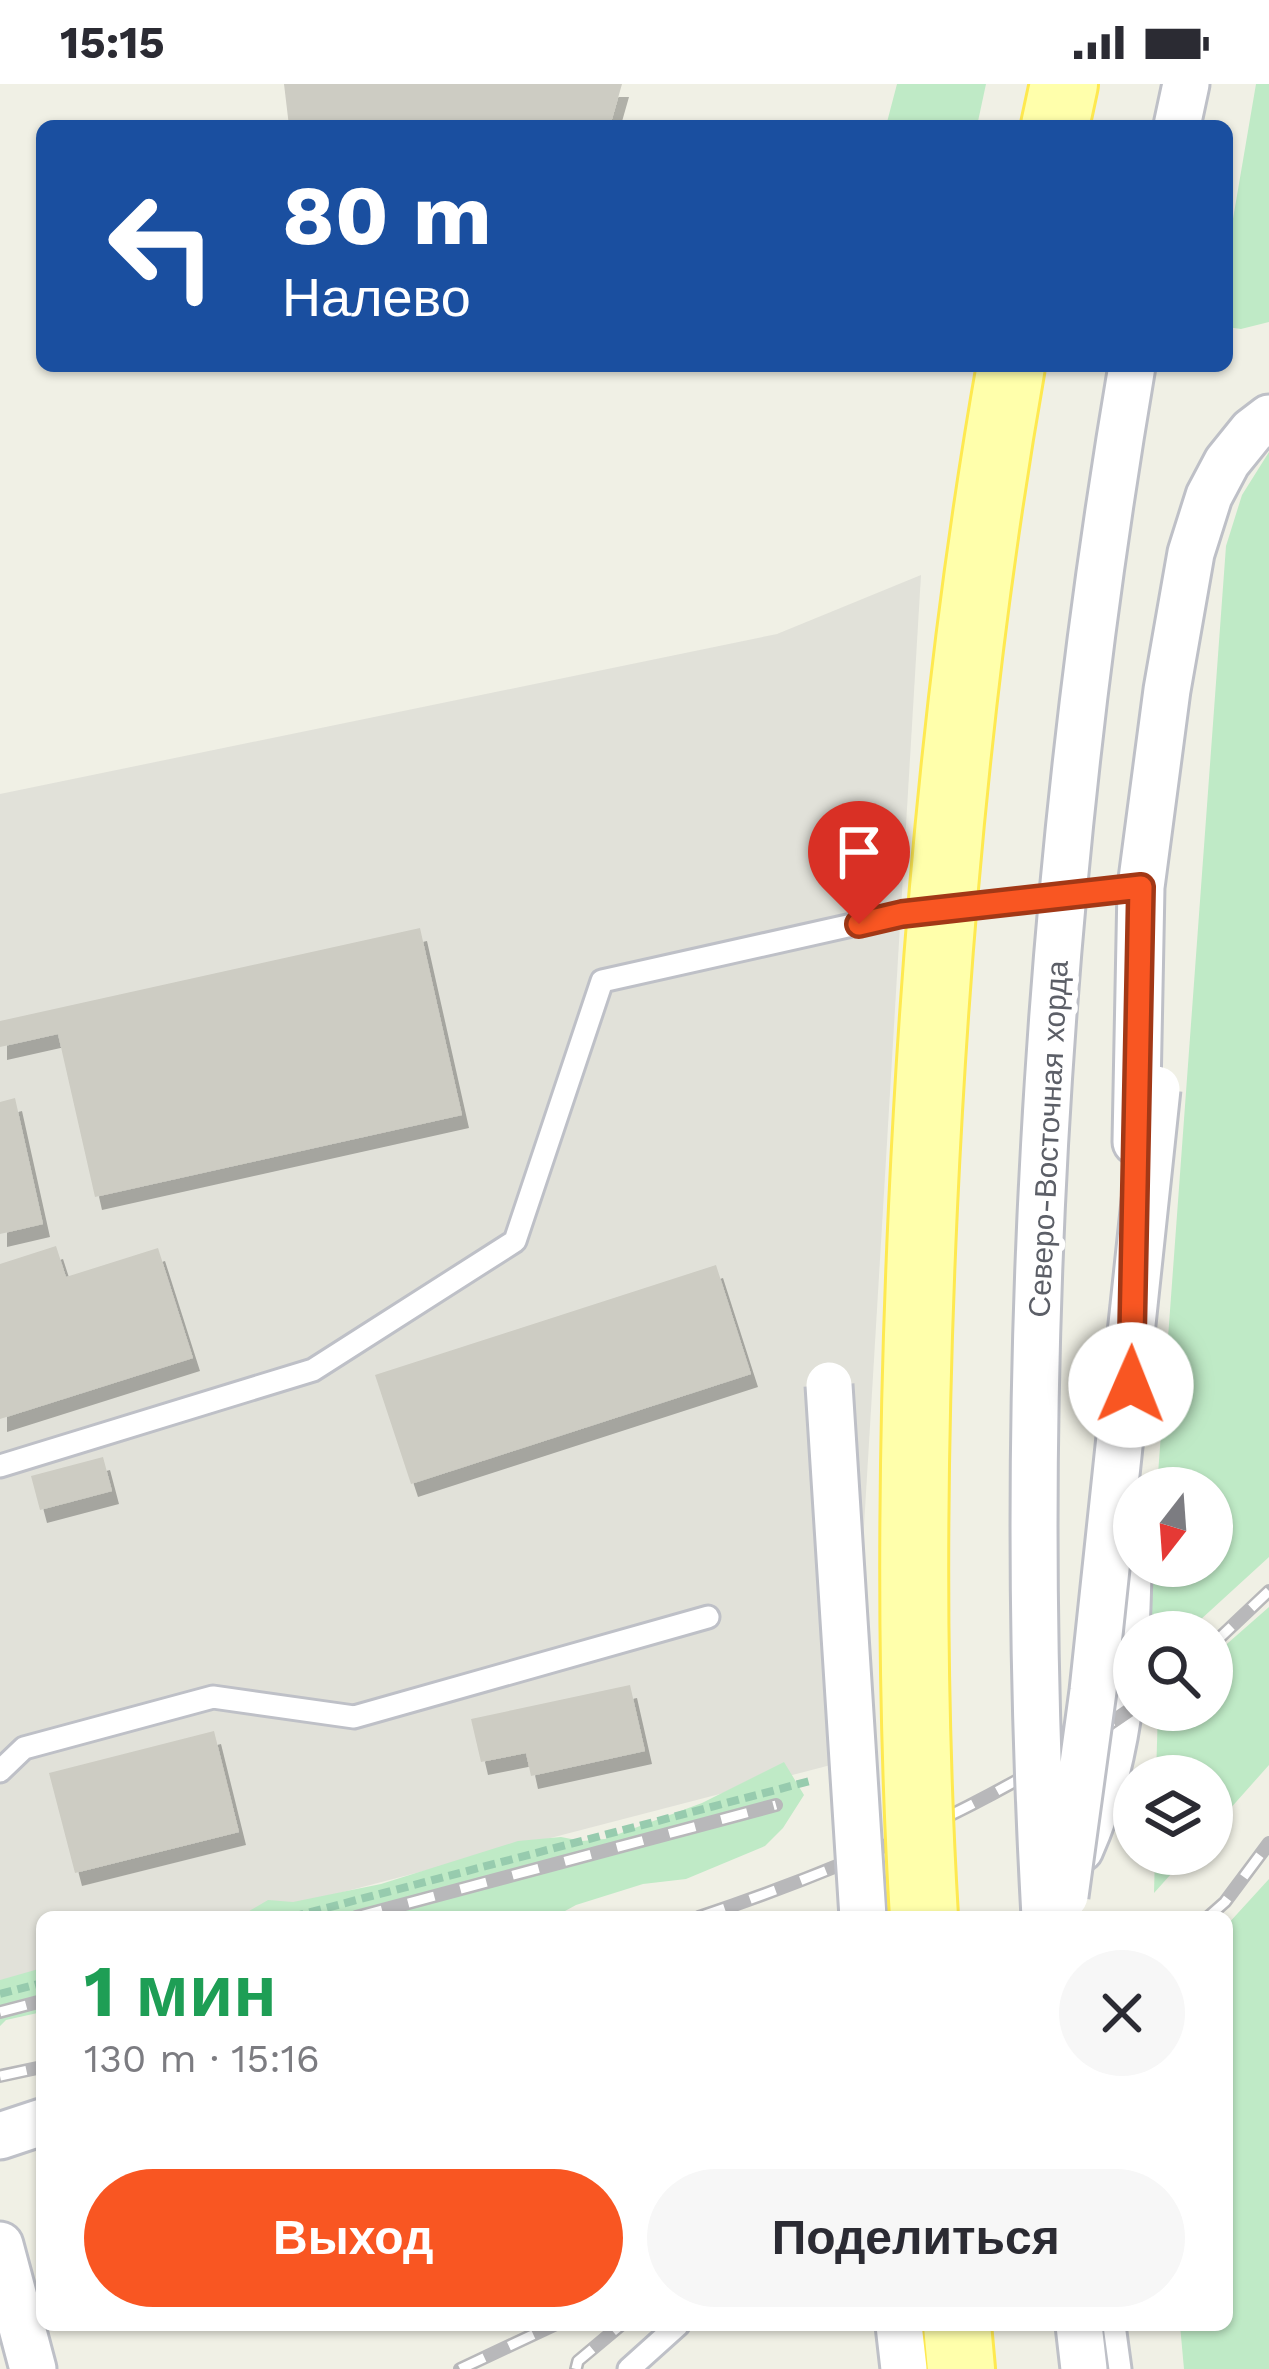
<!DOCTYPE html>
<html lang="ru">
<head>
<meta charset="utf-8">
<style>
  :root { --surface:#fff; --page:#f7f7f7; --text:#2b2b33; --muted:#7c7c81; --accent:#f95622 }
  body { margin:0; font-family:"Work Sans",sans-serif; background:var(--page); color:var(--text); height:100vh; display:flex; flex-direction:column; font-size:45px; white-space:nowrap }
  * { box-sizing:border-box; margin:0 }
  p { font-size:39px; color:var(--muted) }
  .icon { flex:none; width:66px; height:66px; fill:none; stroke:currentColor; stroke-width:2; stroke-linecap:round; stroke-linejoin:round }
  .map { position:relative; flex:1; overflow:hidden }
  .side { position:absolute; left:36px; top:1827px; width:1197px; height:420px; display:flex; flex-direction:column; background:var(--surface); border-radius:18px; box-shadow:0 3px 9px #0004 }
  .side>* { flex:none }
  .banner { position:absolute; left:36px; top:36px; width:1197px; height:252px; border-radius:18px; box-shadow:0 3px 9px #0004; background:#1a4fa0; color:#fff; overflow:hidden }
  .needle { width:78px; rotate:197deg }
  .tools { position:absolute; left:1113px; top:1383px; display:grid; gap:24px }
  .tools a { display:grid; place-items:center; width:120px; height:120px; border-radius:50%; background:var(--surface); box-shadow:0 3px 9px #0004; font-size:60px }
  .pin { position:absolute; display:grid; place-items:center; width:102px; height:102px; color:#fff; margin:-123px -51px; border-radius:50% 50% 50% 0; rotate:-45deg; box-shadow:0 0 12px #0007 }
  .pin .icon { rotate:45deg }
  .me { position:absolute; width:132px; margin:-66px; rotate:1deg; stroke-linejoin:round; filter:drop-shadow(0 0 9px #0008) }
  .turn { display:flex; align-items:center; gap:42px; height:252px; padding:0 48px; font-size:54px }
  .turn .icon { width:156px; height:156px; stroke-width:2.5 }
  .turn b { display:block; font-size:84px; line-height:102px }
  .round { display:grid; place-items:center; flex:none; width:126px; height:126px; border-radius:63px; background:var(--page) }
  .summary { display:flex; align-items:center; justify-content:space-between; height:204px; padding:0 48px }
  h1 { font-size:72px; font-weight:700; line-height:90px; color:#1e9e55 }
  .primary-button { display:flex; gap:24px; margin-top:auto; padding:24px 48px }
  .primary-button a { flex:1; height:138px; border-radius:72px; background:var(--accent); color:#fff; font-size:48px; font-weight:700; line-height:138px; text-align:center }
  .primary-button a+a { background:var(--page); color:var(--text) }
  .status { display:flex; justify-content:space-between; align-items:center; height:84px; padding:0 60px; background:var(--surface); direction:ltr }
  .status svg { height:33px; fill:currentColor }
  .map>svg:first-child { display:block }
</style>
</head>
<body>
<div class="status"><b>15:15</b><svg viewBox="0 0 49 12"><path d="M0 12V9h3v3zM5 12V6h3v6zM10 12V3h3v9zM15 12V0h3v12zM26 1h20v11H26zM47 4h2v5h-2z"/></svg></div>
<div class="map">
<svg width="1269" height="2285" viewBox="0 0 1269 2285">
  <defs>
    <filter id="shadow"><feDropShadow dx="7" dy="13" stdDeviation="0" flood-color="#0004"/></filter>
  </defs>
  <rect width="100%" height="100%" fill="#f0f0e5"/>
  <!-- industrial -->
  <path fill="#e1e1d9" d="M 921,491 L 850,1676 L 247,1833 L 42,1833 L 42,1887 L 0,1898 L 0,710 L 777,550 Z"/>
  <!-- green -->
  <path fill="#bfeac6" d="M 897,0 L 986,0 L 977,42 L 886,42 Z
    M 1256,0 L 1269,0 L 1269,238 L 1241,245 L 1227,243 L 1227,170 Z
    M 1269,368 L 1269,1473 L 1187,1548 L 1146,1548 L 1151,1482 L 1212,1482 L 1212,1404 L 1157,1404 L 1226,462 L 1242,411 Z
    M 1269,1523 L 1269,1681 L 1212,1745 L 1212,1692 L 1156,1692 L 1158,1626 L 1212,1626 L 1212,1573 Z
    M 784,1678 L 804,1711 L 783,1744 L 765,1762 L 686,1795 L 643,1800 L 576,1821 L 554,1833 L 239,1833 L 268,1816 L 293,1818 L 381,1800 L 518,1757 L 561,1753 L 582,1757 L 605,1755 L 702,1719 Z
    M 1155,1770 L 1189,1770 L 1154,1809 Z
    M 1269,1795 L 1269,2285 L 1184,2285 L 1180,2241 L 1227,2241 L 1227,1841 Z
    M 42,1884 L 42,1928 L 6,1936 L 0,1942 L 0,1896 Z"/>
  <!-- building -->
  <path fill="#cdccc3" filter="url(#shadow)" d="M 284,0 L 622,0 L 610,42 L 289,42 Z
    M 420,844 L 462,1031 L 95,1113 L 58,950 L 0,963 L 0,937 Z
    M 15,1014 L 43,1140 L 0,1150 L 0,1018 Z
    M 56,1162 L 66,1193 L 158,1164 L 193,1274 L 0,1335 L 0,1180 Z
    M 716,1181 L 751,1290 L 411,1400 L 375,1291 Z
    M 103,1373 L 112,1407 L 40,1426 L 31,1392 Z
    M 630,1601 L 645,1667 L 531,1692 L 526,1669 L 481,1678 L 471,1635 Z
    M 214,1647 L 239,1748 L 75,1789 L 49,1689 Z"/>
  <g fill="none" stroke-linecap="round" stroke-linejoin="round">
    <!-- service casing -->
    <g stroke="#bec0c7" stroke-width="27">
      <path id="service" d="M 0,1382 L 313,1286 L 515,1157 L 602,897 L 901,830 L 1141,803
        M 0,1687 L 24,1664 L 213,1613 L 354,1633 L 708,1533
        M 1114,2241 L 1120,2285
        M 629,2285 L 678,2241"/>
    </g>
    <!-- minor casing -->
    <g stroke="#bec0c7" stroke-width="51">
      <path id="minor" d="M 1177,42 L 1186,0
        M 1136,1058 L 1141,803 L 1167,606 L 1191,469 L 1209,412 L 1227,378 L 1252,347 L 1269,334
        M 1080,1765 C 1127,1660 1127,1549 1129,1436
        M 0,2052 L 42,2038
        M 0,2161 L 33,2285
        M 899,2241 L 904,2285
        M 1079,2241 L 1084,2285"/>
    </g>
    <!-- primary casing -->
    <g stroke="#fee950" stroke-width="72">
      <path id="primary" d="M 1055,42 L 1064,0
        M 957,2241 L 961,2285"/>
    </g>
    <!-- path -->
    <path stroke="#97cbae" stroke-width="8" stroke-dasharray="12 6" stroke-linecap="butt" d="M 292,1833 L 810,1697
      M 0,1910 L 42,1899"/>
    <!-- service -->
    <use href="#service" stroke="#fff" stroke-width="21"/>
    <!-- minor -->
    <use href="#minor" stroke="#fff" stroke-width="45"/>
    <!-- primary -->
    <use href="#primary" stroke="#ffffab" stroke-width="66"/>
    <!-- rail casing -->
    <g stroke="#b8b8ba" stroke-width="14">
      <path id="rail" d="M 1212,1561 L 1269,1507
        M 356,1833 L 776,1721
        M 699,1833 C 854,1781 1000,1717 1134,1623
        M 1208,1833 L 1225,1818 L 1269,1759
        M 0,1928 L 42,1917
        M 0,1992 L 42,1983
        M 460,2285 L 554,2241
        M 576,2285 L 578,2277 L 621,2241"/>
    </g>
    <!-- rail -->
    <use href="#rail" stroke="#fff" stroke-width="9" stroke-dasharray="27" stroke-linecap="butt"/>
    <!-- minor-bridge casing -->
    <g stroke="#bec0c7" stroke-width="51" stroke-linecap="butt">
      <path id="minor-bridge" d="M 829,1301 L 863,1833
        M 1065,1812 L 1093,1607 L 1157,1005
        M 1045,1833 C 1016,1315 1045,794 1132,282"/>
    </g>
    <!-- primary-bridge casing -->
    <g stroke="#fee950" stroke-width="72" stroke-linecap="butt">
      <path id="primary-bridge" d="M 924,1833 C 910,1597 912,1360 923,1123 C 936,842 962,560 1011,282"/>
    </g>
    <!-- minor-bridge -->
    <use href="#minor-bridge" stroke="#fff" stroke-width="45"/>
    <!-- primary-bridge -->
    <use href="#primary-bridge" stroke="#ffffab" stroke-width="66"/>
  </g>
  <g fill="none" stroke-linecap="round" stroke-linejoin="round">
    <!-- route casing -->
    <g stroke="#a23816" stroke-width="30">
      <path id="route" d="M 859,840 L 902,830 L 1141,803 L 1131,1301"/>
    </g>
    <!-- route -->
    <use href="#route" stroke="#f95622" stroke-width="21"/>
  </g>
  <g text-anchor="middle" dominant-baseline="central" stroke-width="12" stroke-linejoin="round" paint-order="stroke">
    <!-- street labels -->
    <g font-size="30" fill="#5c5f67" stroke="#fff">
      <text transform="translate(1048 1055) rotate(-87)">Северо-Восточная хорда</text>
    </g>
  </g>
</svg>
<div class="tools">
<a><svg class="needle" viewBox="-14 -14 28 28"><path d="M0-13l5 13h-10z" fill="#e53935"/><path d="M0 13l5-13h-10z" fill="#7c7c81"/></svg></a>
<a><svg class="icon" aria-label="search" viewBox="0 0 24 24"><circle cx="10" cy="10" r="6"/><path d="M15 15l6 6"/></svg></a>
<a><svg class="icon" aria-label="layers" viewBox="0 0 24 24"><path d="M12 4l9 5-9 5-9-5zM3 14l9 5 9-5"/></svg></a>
</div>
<div class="pin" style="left:859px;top:840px;background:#d93025"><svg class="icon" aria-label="arrive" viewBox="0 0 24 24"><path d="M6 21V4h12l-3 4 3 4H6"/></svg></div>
<svg class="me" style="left:1131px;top:1301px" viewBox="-20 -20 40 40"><circle r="19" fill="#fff"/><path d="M0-13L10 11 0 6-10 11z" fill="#f95622"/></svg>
<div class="banner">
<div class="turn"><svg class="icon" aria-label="left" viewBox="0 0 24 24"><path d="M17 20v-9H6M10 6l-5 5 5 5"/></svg><div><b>80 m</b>Налево</div></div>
</div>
<section class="side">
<div class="summary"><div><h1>1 мин</h1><p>130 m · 15:16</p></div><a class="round"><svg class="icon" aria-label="close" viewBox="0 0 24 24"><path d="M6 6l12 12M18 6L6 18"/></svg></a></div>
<div class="primary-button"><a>Выход</a><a>Поделиться</a></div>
</section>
</div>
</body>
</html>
